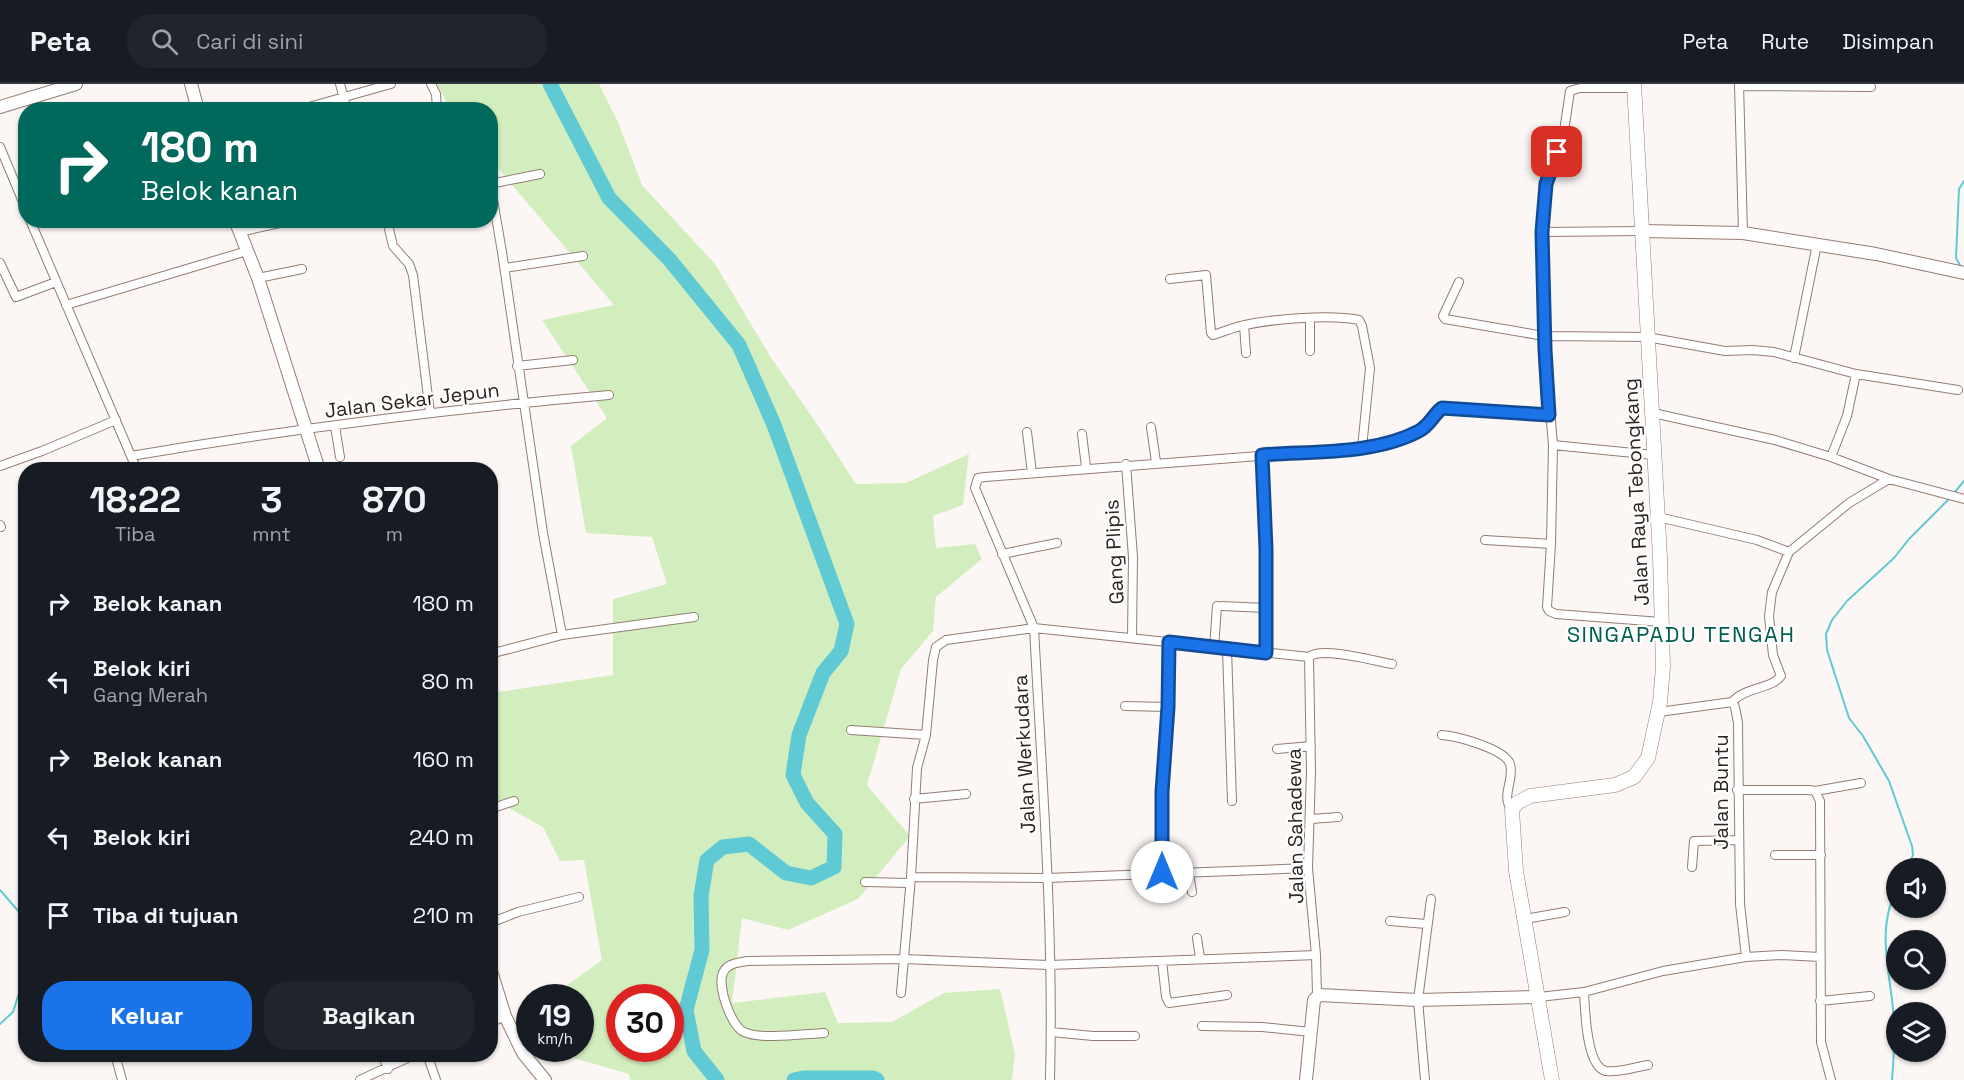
<!DOCTYPE html>
<html lang="id">
<head>
<meta charset="utf-8">
<style>
  :root { --surface:#171b24; --page:#20242c; --text:#f1f3f6; --muted:#9ea1a6; --line:#363941; --accent:#1a73e8 }
  body { margin:0; font-family:"Space Grotesk",sans-serif; background:var(--page); color:var(--text); height:100vh; display:flex; flex-direction:column; font-size:22px; white-space:nowrap }
  * { box-sizing:border-box; margin:0 }
  p { font-size:20px; color:var(--muted) }
  .icon { flex:none; width:33px; height:33px; fill:none; stroke:currentColor; stroke-width:2; stroke-linecap:round; stroke-linejoin:round }
  .map { position:relative; flex:1; overflow:hidden }
  .panel { position:absolute; left:18px; top:378px; width:480px; height:600px; display:flex; flex-direction:column; background:var(--surface); border-radius:24px; box-shadow:0 2px 4px #0004 }
  .panel>* { flex:none }
  .banner { position:absolute; left:18px; top:18px; width:480px; height:126px; border-radius:24px; box-shadow:0 2px 4px #0004; background:#00695c; color:#fff; overflow:hidden }
  .controls { position:absolute; left:1886px; top:774px; display:grid; gap:12px }
  .controls a { display:grid; place-items:center; width:60px; height:60px; border-radius:50%; background:var(--surface); box-shadow:0 2px 4px #0004; font-size:30px }
  .speed { position:absolute; left:516px; top:900px; display:flex; gap:12px; font-size:30px; font-weight:700; text-align:center }
  .speed>* { display:grid; place-content:center; width:78px; height:78px; border-radius:50%; background:var(--surface); box-shadow:0 2px 4px #0004; line-height:1 }
  .speed small { font-size:15px; font-weight:400 }
  .speed .limit { border:9px solid #d22; background:#fff; color:#111 }
  .pin { position:absolute; display:grid; place-items:center; width:51px; height:51px; color:#fff; margin:-26px; border-radius:12px; box-shadow:0 3px 9px #0006 }
  .me { position:absolute; width:66px; margin:-33px; rotate:0deg; stroke-linejoin:round; filter:drop-shadow(0 0 4px #0008) }
  .turn { display:flex; align-items:center; gap:21px; height:126px; padding:0 24px; font-size:27px }
  .turn .icon { width:78px; height:78px; stroke-width:2.5 }
  .turn b { display:block; font-size:42px; line-height:51px }
  .eta { display:flex; justify-content:space-evenly; align-items:center; height:102px; text-align:center }
  .eta b { font-size:36px; font-weight:700; line-height:42px }
  .cta { display:flex; gap:12px; margin-top:auto; padding:12px 24px }
  .cta a { flex:1; height:69px; border-radius:24px; background:var(--accent); color:#fff; font-size:24px; font-weight:700; line-height:69px; text-align:center }
  .cta a+a { background:var(--page); color:var(--text) }
  ul { padding:0; list-style:none }
  li { display:flex; align-items:center; gap:18px; height:78px; padding:0 24px }
  li div { flex:1 }
  li b { display:block; font-size:22px }
  li em { font-style:normal }
  header { display:flex; align-items:center; gap:36px; box-sizing:border-box; height:84px; padding:0 30px; background:var(--surface); border-bottom:2px solid var(--line) }
  header strong { font-size:28px }
  nav { display:flex; gap:33px; margin-inline-start:auto; font-size:21px }
  .search { width:420px; height:54px; background:var(--page); display:flex; align-items:center; gap:15px; box-sizing:border-box; padding:0 21px; border-radius:24px; color:var(--muted); font-size:22px }
  .map>svg:first-child { display:block }
</style>
</head>
<body>
<header>
<strong>Peta</strong>
<div class="search"><svg class="icon" aria-label="search" viewBox="0 0 24 24"><circle cx="10" cy="10" r="6"/><path d="M15 15l6 6"/></svg>Cari di sini</div>
<nav><a>Peta</a><a>Rute</a><a>Disimpan</a></nav>
</header>
<div class="map">
<svg width="1964" height="996" viewBox="0 0 1964 996">
  <rect width="100%" height="100%" fill="#fcf7f4"/>
  <!-- green -->
  <path fill="#d3eebe" fill-rule="evenodd" d="M 437,0 L 599,0 L 618,38 L 642,101 L 715,180 L 770,272 L 819,343 L 856,400 L 906,399 L 969,370 L 963,421 L 933,432 L 936,464 L 975,460 L 982,475 L 936,513 L 933,547 L 901,585 L 867,701 L 910,752 L 858,815 L 788,846 L 742,834 L 732,919 L 825,908 L 838,939 L 892,938 L 944,909 L 1000,905 L 1015,970 L 1012,996 L 630,996 L 629,990 L 549,967 L 547,965 L 580,964 L 580,914 L 551,913 L 602,876 L 584,776 L 560,777 L 543,743 L 491,714 L 491,609 L 613,591 L 613,515 L 667,500 L 652,453 L 586,449 L 571,362 L 607,334 L 542,236 L 614,221 L 491,76 L 490,26 L 450,25 ZM 620,914 L 670,914 L 670,964 L 620,964 Z"/>
  <g fill="none" stroke-linecap="round" stroke-linejoin="round">
    <!-- stream -->
    <path stroke="#5fc9d4" stroke-width="2" d="M 1962,185 L 1956,174 L 1959,105 L 1964,97
      M 1954,409 L 1964,397
      M 1908,784 L 1913,771 L 1912,762 L 1889,697 L 1863,652 L 1849,634 L 1827,566 L 1826,550 L 1832,536 L 1847,517 L 1894,474 L 1909,455 L 1951,413
      M 0,806 L 26,836
      M 0,940 L 13,928 L 26,887
      M 1892,996 C 1894,973 1895,949 1893,925 C 1889,882 1877,848 1896,805"/>
    <!-- river -->
    <path stroke="#5fc9d4" stroke-width="15" d="M 550,0 L 609,114 L 669,175 L 739,261 L 774,341 L 847,540 L 841,567 L 823,589 L 799,651 L 793,691 L 807,719 L 835,750 L 834,783 L 811,794 L 786,789 L 749,760 L 723,763 L 707,776 L 701,812 L 702,866 L 686,926 L 694,967 L 717,996
      M 794,996 L 803,994 L 873,994 L 877,996"/>
    <!-- minor casing -->
    <g stroke="#947c72" stroke-width="10">
      <path id="minor" d="M 340,0 L 347,26
        M 431,0 L 436,10 L 437,26
        M 1739,0 L 1743,149
        M 1739,2 L 1871,3
        M 1634,4 L 1580,4 L 1570,7 L 1563,54 L 1546,100 L 1542,148 L 1545,266 L 1553,361 L 1551,460 L 1547,523 L 1549,527 L 1556,530 L 1661,538
        M 298,26 L 391,0
        M 0,63 L 26,125
        M 490,98 L 502,168 L 543,449 L 562,551
        M 490,100 L 540,90
        M 30,136 L 137,386
        M 387,136 L 393,162 L 409,180 L 413,191 L 430,329
        M 239,148 L 294,136
        M 1542,148 L 1643,147
        M 0,179 L 16,213 L 56,198
        M 505,184 L 583,172
        M 258,194 L 302,185
        M 1170,195 L 1206,191 L 1211,249 L 1213,251 C 1223,248 1234,243 1245,241 C 1273,235 1330,230 1359,236 L 1362,242 L 1370,284 L 1362,364 L 985,393 L 978,394 L 975,404 L 1034,544 L 1309,573
        M 1459,198 L 1443,232 L 1445,235 L 1544,252 L 1647,253 L 1725,267 L 1753,266 L 1774,268 L 1856,290 L 1958,306
        M 66,221 L 247,167
        M 1310,235 L 1310,267
        M 1244,241 L 1246,269
        M 1794,274 L 1817,160
        M 517,282 L 573,276
        M 1653,329 L 1775,356 L 1831,373 L 1889,395 L 1849,419 L 1789,468 L 1772,508 L 1769,532 L 1773,571 L 1781,592 C 1772,605 1745,603 1732,618
        M 335,342 L 340,373
        M 1151,343 L 1156,378
        M 1027,348 L 1032,389
        M 1082,350 L 1086,383
        M 1553,361 L 1654,371
        M 1362,364 C 1384,361 1408,356 1426,342 C 1433,337 1435,329 1442,324 L 1480,328 L 1549,331
        M 1262,371 L 1266,465 L 1266,569
        M 131,372 C 289,345 449,325 609,311
        M 1831,373 L 1847,332 L 1856,290
        M 1126,380 L 1133,473 L 1132,554
        M 0,382 L 42,367 L 116,336
        M 1889,395 L 1964,415
        M 1658,433 L 1757,456 L 1789,468
        M 0,441 L 1,443
        M 1485,456 L 1551,460
        M 1002,470 L 1057,459
        M 1222,522 L 1266,524
        M 1214,564 L 1217,522
        M 1227,565 L 1232,717
        M 490,570 L 562,551 L 694,533
        M 1309,573 L 1311,688 L 1308,784 L 1316,871 L 1317,911
        M 1309,573 C 1321,562 1375,577 1392,580
        M 1732,618 L 1735,623 L 1738,639 L 1740,820 L 1746,873
        M 1125,622 L 1168,623
        M 1659,628 L 1732,618
        M 851,646 L 926,651
        M 1442,651 C 1457,652 1505,665 1510,680 C 1515,696 1500,712 1512,726
        M 1277,665 L 1311,662
        M 1737,706 L 1809,706 L 1815,707 L 1820,717 L 1821,958 L 1831,996
        M 1815,707 L 1861,699
        M 914,715 L 966,710
        M 490,725 L 514,717
        M 1311,735 L 1338,733
        M 1775,771 L 1821,771
        M 1692,783 L 1694,757 L 1738,756
        M 1162,788 L 1162,708 L 1168,623 L 1169,558
        M 1189,789 L 1192,808
        M 911,793 L 917,684 L 926,651 L 933,576 L 936,563 L 946,556 L 1034,544 C 1042,694 1054,845 1050,996
        M 865,798 L 910,799
        M 1525,835 L 1565,828
        M 1390,837 L 1426,840
        M 490,839 L 518,828 L 579,813
        M 1197,854 L 1200,874
        M 1162,877 L 1166,913 L 1169,919 L 1227,911
        M 1584,908 C 1585,925 1586,983 1606,987 C 1619,989 1635,983 1648,981
        M 901,909 L 911,793 L 1047,794 L 1308,784
        M 1539,913 L 1584,908 L 1663,887 L 1746,873 L 1782,871 L 1820,873
        M 1820,917 L 1870,912
        M 490,939 L 505,932
        M 1202,942 L 1262,943 L 1311,948
        M 1051,948 L 1093,952 L 1135,952
        M 824,949 C 804,950 761,956 744,948 C 731,942 717,902 723,889 C 727,879 738,879 747,877 L 904,875 L 1049,881 L 1316,871
        M 115,970 L 122,996
        M 382,970 L 388,985
        M 427,970 L 436,996
        M 360,996 L 416,970
        M 1425,996 L 1418,916 L 1431,815"/>
    </g>
    <!-- secondary casing -->
    <g stroke="#947c72" stroke-width="14">
      <path id="secondary" d="M 191,0 L 198,26
        M 0,23 L 76,0
        M 235,136 L 258,194 L 319,386
        M 1643,147 L 1743,149 L 1876,170 L 1964,189
        M 490,884 L 505,932 L 523,969 L 545,996
        M 1306,996 L 1314,916 L 1319,911 L 1418,916 L 1539,913"/>
    </g>
    <!-- primary casing -->
    <g stroke="#947c72" stroke-width="15">
      <path id="primary" d="M 1552,996 L 1516,787 L 1512,726 L 1517,719 L 1530,712 L 1615,701 L 1634,693 L 1648,674 L 1660,618 L 1663,583 L 1660,473 L 1634,0"/>
    </g>
    <!-- minor -->
    <use href="#minor" stroke="#fff" stroke-width="8"/>
    <!-- secondary -->
    <use href="#secondary" stroke="#fff" stroke-width="12"/>
    <!-- primary -->
    <use href="#primary" stroke="#fff" stroke-width="14"/>
  </g>
  <g fill="none" stroke-linecap="round" stroke-linejoin="round">
    <!-- route casing -->
    <g stroke="#114b97" stroke-width="15">
      <path id="route" d="M 1162,788 L 1162,708 L 1168,623 L 1169,558 L 1266,569 L 1266,465 L 1262,371 C 1312,367 1374,371 1419,347 C 1430,341 1433,331 1442,324 L 1549,331 L 1545,266 L 1542,148 L 1546,100 L 1557,68"/>
    </g>
    <!-- route -->
    <use href="#route" stroke="#1a73e8" stroke-width="10"/>
  </g>
  <g text-anchor="middle" dominant-baseline="central" stroke-width="4.5" stroke-linejoin="round" paint-order="stroke">
    <!-- street labels -->
    <g font-size="20" fill="#2d231f" stroke="#fff">
      <text transform="translate(412 316) rotate(-7)">Jalan Sekar Jepun</text>
      <text transform="translate(1636 408) rotate(-93)">Jalan Raya Tebongkang</text>
      <text transform="translate(1114 468) rotate(-93)">Gang Plipis</text>
      <text transform="translate(1024 670) rotate(-93)">Jalan Werkudara</text>
      <text transform="translate(1721 708) rotate(-90)">Jalan Buntu</text>
      <text transform="translate(1295 742) rotate(-91)">Jalan Sahadewa</text>
    </g>
    <!-- quarter labels -->
    <g font-size="22" letter-spacing="1.5" fill="#005e4f" stroke="#fff">
      <text x="1681" y="550">SINGAPADU TENGAH</text>
    </g>
  </g>
</svg>
<div class="controls">
<a><svg class="icon" aria-label="sound" viewBox="0 0 24 24"><path d="M4 9h4l5-4v14l-5-4H4zM17 9q2 3 0 6"/></svg></a>
<a><svg class="icon" aria-label="search" viewBox="0 0 24 24"><circle cx="10" cy="10" r="6"/><path d="M15 15l6 6"/></svg></a>
<a><svg class="icon" aria-label="layers" viewBox="0 0 24 24"><path d="M12 4l9 5-9 5-9-5zM3 14l9 5 9-5"/></svg></a>
</div>
<div class="speed"><div>19<small>km/h</small></div><div class="limit">30</div></div>
<div class="pin" style="left:1557px;top:68px;background:#d93025"><svg class="icon" aria-label="arrive" viewBox="0 0 24 24"><path d="M6 21V4h12l-3 4 3 4H6"/></svg></div>
<svg class="me" style="left:1162px;top:788px" viewBox="-20 -20 40 40"><circle r="19" fill="#fff"/><path d="M0-13L10 11 0 6-10 11z" fill="#1a73e8"/></svg>
<div class="banner">
<div class="turn"><svg class="icon" aria-label="right" viewBox="0 0 24 24"><path d="M7 20v-9h11M14 6l5 5-5 5"/></svg><div><b>180 m</b>Belok kanan</div></div>
</div>
<section class="panel">
<div class="eta">
<div><b>18:22</b><p>Tiba</p></div>
<div><b>3</b><p>mnt</p></div>
<div><b>870</b><p>m</p></div>
</div>
<ul>
<li><svg class="icon" aria-label="right" viewBox="0 0 24 24"><path d="M7 20v-9h11M14 6l5 5-5 5"/></svg><div><b>Belok kanan</b></div><em>180 m</em></li>
<li><svg class="icon" aria-label="left" viewBox="0 0 24 24"><path d="M17 20v-9H6M10 6l-5 5 5 5"/></svg><div><b>Belok kiri</b><p>Gang Merah</p></div><em>80 m</em></li>
<li><svg class="icon" aria-label="right" viewBox="0 0 24 24"><path d="M7 20v-9h11M14 6l5 5-5 5"/></svg><div><b>Belok kanan</b></div><em>160 m</em></li>
<li><svg class="icon" aria-label="left" viewBox="0 0 24 24"><path d="M17 20v-9H6M10 6l-5 5 5 5"/></svg><div><b>Belok kiri</b></div><em>240 m</em></li>
<li><svg class="icon" aria-label="arrive" viewBox="0 0 24 24"><path d="M6 21V4h12l-3 4 3 4H6"/></svg><div><b>Tiba di tujuan</b></div><em>210 m</em></li>
</ul>
<div class="cta"><a>Keluar</a><a>Bagikan</a></div>
</section>
</div>
</body>
</html>
